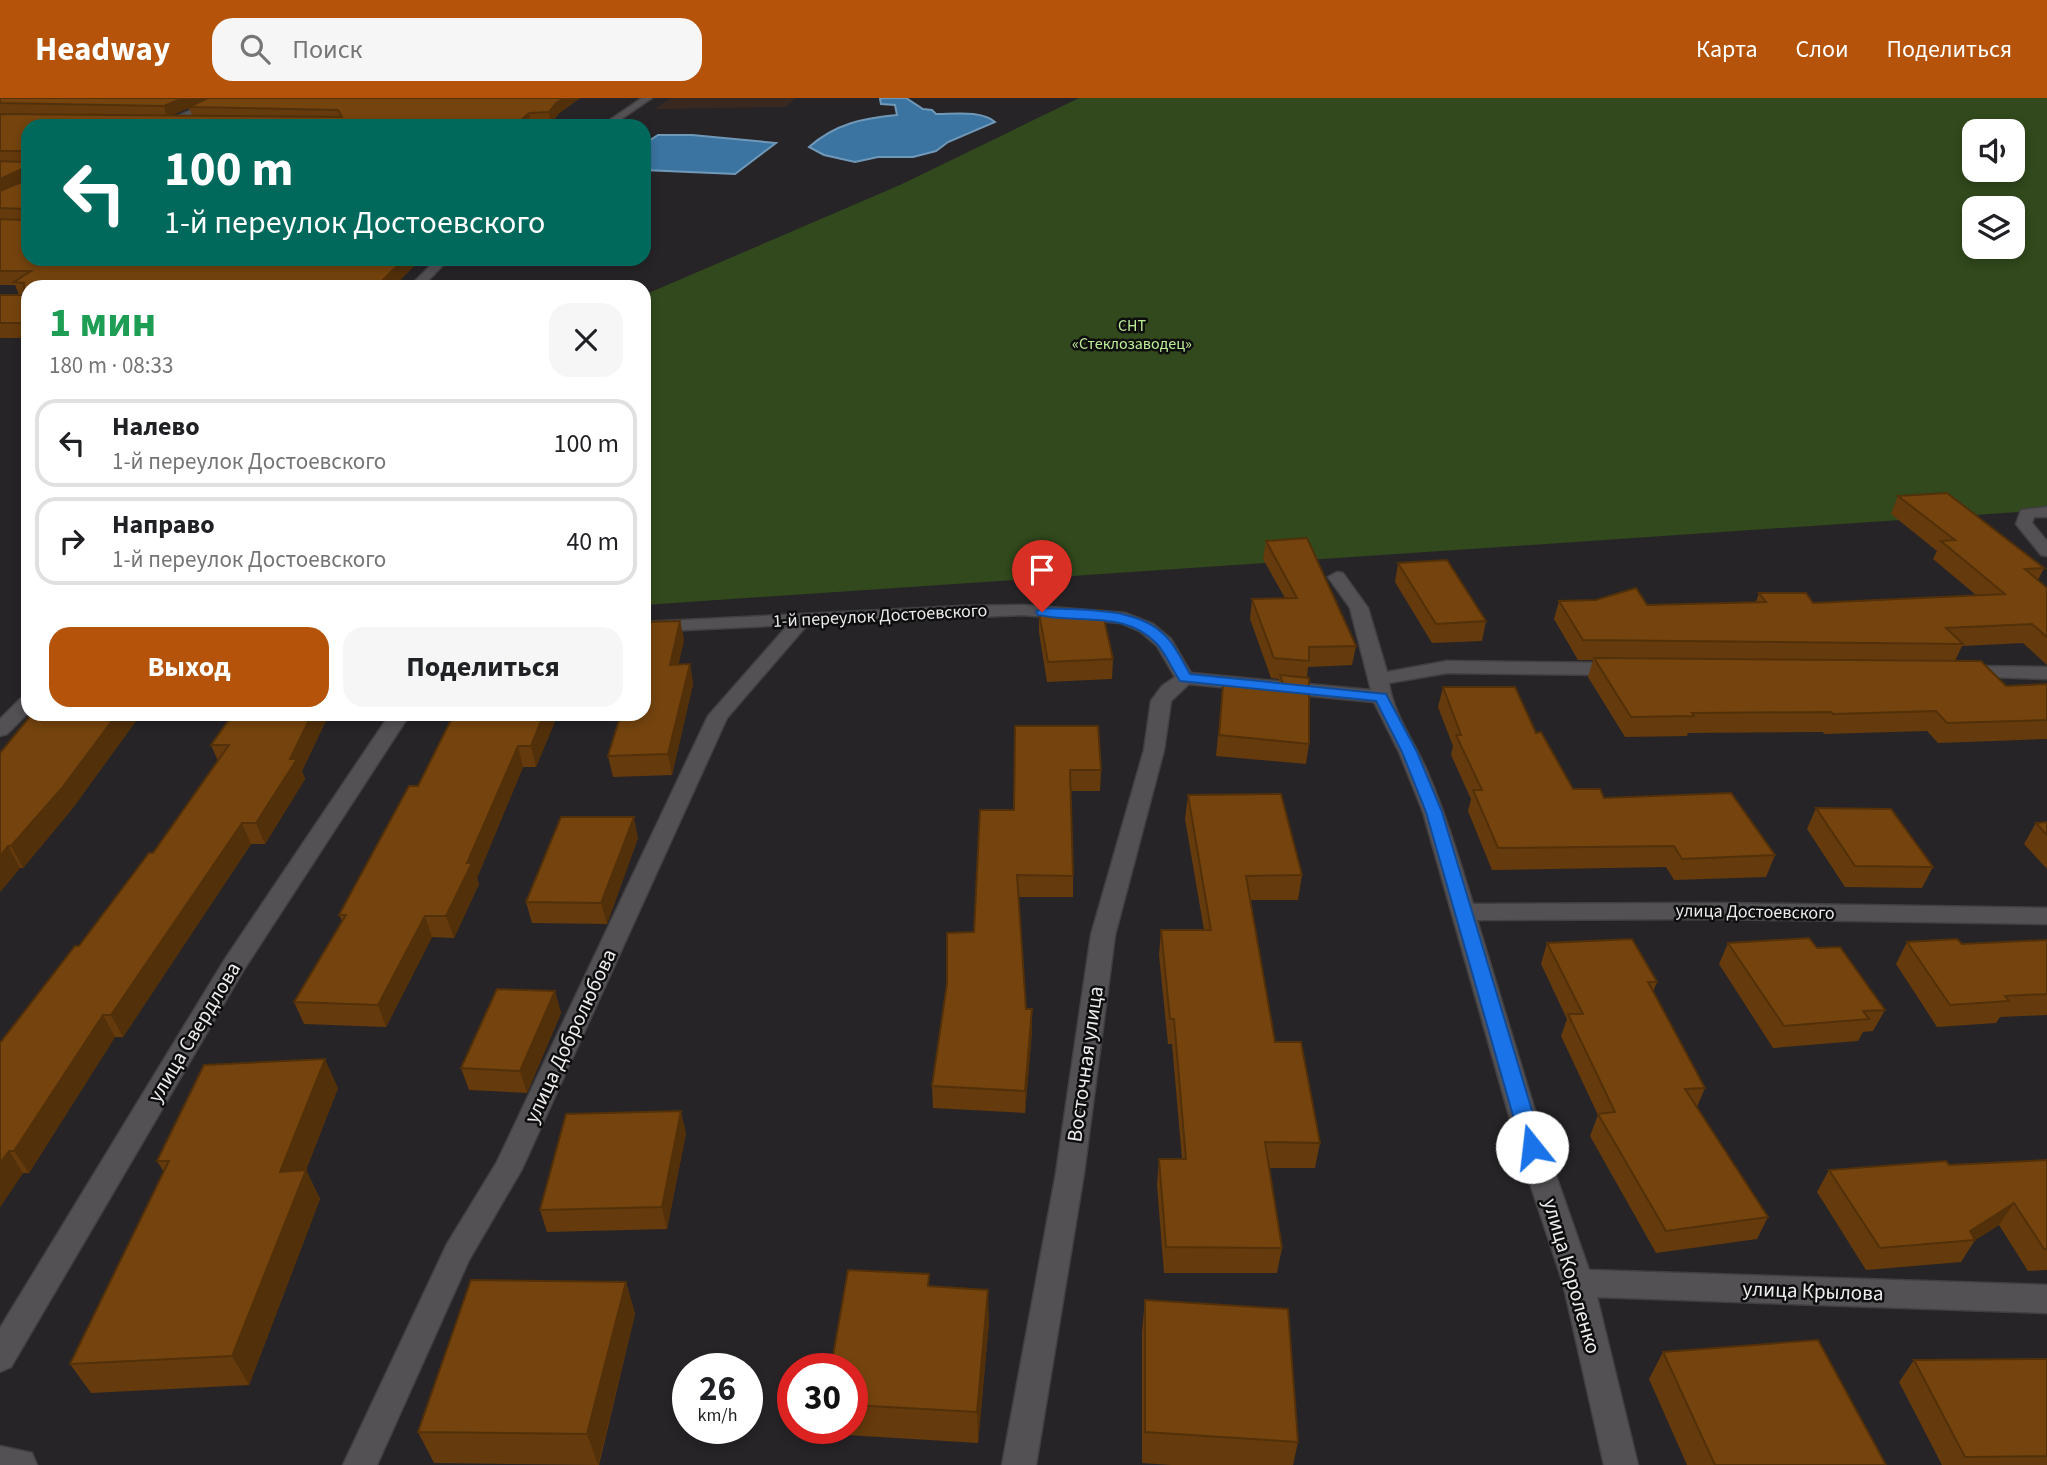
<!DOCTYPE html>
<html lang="ru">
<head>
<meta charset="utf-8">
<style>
  :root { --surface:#fff; --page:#f6f6f6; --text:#202124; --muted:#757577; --line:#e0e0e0; --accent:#b45309 }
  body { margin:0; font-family:"Source Sans 3",sans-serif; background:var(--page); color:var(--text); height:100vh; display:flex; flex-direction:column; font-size:26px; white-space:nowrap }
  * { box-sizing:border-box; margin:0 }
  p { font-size:23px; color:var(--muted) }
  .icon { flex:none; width:38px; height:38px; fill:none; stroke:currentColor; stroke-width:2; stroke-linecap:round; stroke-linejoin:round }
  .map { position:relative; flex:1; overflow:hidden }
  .panel { position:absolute; left:21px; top:182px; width:630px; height:441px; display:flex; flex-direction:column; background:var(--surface); border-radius:21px; box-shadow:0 4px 10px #0003 }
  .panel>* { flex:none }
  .top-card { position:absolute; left:21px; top:21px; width:630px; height:147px; border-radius:21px; box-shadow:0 4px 10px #0003; background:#00695c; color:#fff; overflow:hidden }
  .tools { position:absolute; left:1962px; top:21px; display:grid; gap:14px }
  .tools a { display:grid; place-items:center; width:63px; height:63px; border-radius:14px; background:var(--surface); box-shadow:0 4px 10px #0003; font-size:35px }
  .speed { position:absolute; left:672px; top:1255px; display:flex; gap:14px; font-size:35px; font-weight:700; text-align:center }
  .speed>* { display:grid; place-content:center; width:91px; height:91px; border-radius:50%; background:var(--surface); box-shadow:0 4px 10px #0003; line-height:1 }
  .speed small { font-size:18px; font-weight:400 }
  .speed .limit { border:10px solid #d22; background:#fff; color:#111 }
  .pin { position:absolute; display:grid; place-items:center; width:60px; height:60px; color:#fff; margin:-72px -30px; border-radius:50% 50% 50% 0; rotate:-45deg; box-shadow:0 0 7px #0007 }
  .pin .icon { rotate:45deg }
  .me { position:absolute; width:77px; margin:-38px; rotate:344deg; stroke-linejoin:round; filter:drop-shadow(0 0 5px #0008) }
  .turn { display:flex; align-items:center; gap:24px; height:147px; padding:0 28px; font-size:32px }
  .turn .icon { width:91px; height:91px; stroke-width:2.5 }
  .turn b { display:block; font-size:49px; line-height:60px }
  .round { display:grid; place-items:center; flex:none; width:74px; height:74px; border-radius:21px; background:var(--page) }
  .headline { display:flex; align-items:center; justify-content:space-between; height:119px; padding:0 28px }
  h1 { font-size:42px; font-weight:700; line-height:52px; color:#1e9e55 }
  .primary-button { display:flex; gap:14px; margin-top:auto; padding:14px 28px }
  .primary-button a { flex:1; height:80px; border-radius:21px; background:var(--accent); color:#fff; font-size:28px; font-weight:700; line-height:80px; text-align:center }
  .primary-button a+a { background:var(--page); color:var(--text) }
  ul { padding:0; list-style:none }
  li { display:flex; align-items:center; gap:21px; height:88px; margin:0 14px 10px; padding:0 14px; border:4px solid var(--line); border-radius:21px }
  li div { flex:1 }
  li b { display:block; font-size:26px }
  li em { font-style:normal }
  header { display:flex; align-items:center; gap:42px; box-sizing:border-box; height:98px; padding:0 35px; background:var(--accent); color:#fff }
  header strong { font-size:33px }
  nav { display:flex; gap:38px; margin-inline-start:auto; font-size:24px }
  .search { width:490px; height:63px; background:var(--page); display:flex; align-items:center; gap:18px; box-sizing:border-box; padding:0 24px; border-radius:21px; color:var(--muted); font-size:26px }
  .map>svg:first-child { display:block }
</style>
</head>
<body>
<header>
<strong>Headway</strong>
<div class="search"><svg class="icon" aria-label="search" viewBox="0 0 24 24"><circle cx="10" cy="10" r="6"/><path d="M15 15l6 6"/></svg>Поиск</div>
<nav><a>Карта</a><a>Слои</a><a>Поделиться</a></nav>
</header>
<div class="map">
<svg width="2047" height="1367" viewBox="0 0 2047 1367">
  <rect width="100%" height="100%" fill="#272427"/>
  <!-- industrial -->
  <path fill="#392820" d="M 671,0 L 796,0 L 786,9 L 655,11 Z"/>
  <!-- green -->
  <path fill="#31491c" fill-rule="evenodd" d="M 1079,0 L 2047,0 L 2047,412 L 644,507 L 644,197 L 900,87 ZM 1974,33 L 2012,33 L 2012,72 L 1974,72 ZM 1974,110 L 2012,110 L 2012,149 L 1974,149 Z"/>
  <!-- water -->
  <path fill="#3b74a1" stroke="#7098b8" stroke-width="2" d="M 883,0 L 906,0 L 923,11 L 932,12 L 936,16 C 953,16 982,12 995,24 L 948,44 L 936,53 L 913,59 L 878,59 L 855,64 L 824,57 L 809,49 C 835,26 863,20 897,17 L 895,7 L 881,6 L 880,1 Z
    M 658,37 L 692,37 L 776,45 L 735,76 L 644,72 L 644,46 Z"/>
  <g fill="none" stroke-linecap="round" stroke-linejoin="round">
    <!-- minor casing -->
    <g stroke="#403f41" stroke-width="3">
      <path id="minor" d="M 217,0 L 228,0 L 167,28 L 156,28 Z
        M 642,0 L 652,0 L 611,28 L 601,28 Z
        M 437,161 L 449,161 L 422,189 L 409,189 Z
        M 2047,409 L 2047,419 L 2034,419 L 2032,425 L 2047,443 L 2047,458 L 2041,457 L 2016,426 L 2021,412 Z
        M 1337,474 L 1343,475 L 1368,510 L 1387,574 L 1447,563 L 1618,565 L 1627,571 L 1618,577 L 1447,575 L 1389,585 C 1393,616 1415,645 1427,673 C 1446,717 1459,761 1473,806 L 1723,805 L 2047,810 L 2047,826 L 1723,821 L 1477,822 L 1546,1049 L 1589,1172 L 2047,1187 L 2047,1215 L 1597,1199 L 1638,1367 L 1604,1367 L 1563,1185 L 1518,1049 L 1423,714 L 1399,654 L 1374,604 L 1189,586 L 1171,603 L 1164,652 L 1115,837 L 1084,1075 L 1036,1367 L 1002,1367 L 1056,1075 L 1091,837 L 1144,652 L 1151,603 L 1162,588 L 1175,579 L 1157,548 L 1141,534 L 1121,525 L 1023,517 L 808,526 L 727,620 L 522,1071 L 469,1162 L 377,1367 L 343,1367 L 447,1146 L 497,1064 L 708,618 L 788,527 L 644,534 L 644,524 L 963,508 L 1023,507 L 1125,515 L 1153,526 L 1171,541 L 1191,575 L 1371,592 L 1350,510 L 1328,479 Z
        M 1965,568 L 2047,569 L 2047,581 L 1958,578 L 1956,574 L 1958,570 Z
        M 28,598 L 28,615 L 7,636 L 0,638 L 0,621 L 21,600 Z
        M 390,616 L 410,616 L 243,873 L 11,1269 L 0,1274 L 0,1230 L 225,861 Z
        M 0,1348 L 32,1355 L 37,1367 L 0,1367 Z"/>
    </g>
    <!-- minor -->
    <use href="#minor" fill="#545155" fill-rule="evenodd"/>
  </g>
  <!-- wall -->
  <path fill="#653a0c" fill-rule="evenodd" d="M 0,0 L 580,0 L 558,16 L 551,26 L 28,28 L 421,161 L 393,189 L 28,189 L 28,240 L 0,240 L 0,197 L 19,197 L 15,187 L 0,187 ZM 189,10 L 192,17 L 172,17 Z
    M 1898,398 L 2044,470 L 2038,482 L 2047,490 L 2047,567 L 2023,545 L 1962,548 L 1955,563 L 2006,588 L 2047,586 L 2047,641 L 1938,645 L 1927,633 L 1824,636 L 1823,634 L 1688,635 L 1687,638 L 1625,639 L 1588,579 L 1593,562 L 1578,562 L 1554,521 L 1559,503 L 1647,507 L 1756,504 L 1759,495 L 1813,505 L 1976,497 L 1933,461 L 1937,453 L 1891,416 Z
    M 1266,443 L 1356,548 L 1352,567 L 1308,569 L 1307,580 L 1309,646 L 1306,666 L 1216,658 L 1223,587 L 1278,592 L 1279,581 L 1271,580 L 1250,521 L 1252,501 L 1285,500 L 1263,461 Z
    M 1398,465 L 1486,523 L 1482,543 L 1432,545 L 1395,484 Z
    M 1039,515 L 1113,561 L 1112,581 L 1047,584 L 1039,534 Z
    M 680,523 L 684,542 L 678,567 L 690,566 L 693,586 L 672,677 L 613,679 L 608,658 Z
    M 1443,589 L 1536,635 L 1573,691 L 1604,700 L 1775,757 L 1766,779 L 1674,782 L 1666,769 L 1492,772 L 1468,713 L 1471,701 L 1451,657 L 1453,648 L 1438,609 Z
    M 32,616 L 141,616 L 72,711 L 23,770 L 20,770 L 0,794 L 0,655 Z
    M 233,616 L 329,616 L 302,673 L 305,681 L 265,746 L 251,746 L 123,939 L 115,939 L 29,1075 L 23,1075 L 0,1109 L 0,945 L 153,755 L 218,663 L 211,647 Z
    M 558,616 L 536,669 L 523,669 L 477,780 L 479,786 L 454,840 L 432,839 L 386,929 L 304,926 L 294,904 L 342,823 L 339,817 L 418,688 Z
    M 1015,628 L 1101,672 L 1100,693 L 1071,693 L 1073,778 L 1073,799 L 1019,799 L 1026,911 L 1032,933 L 1025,1015 L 933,1010 L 932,988 L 974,834 L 1014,712 Z
    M 1188,697 L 1302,777 L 1298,802 L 1250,802 L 1275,944 L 1320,1045 L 1315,1070 L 1269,1070 L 1282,1150 L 1277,1175 L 1164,1175 L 1157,1087 L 1159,1061 L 1182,1061 L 1172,946 L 1168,946 L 1159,857 L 1161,832 L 1204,832 L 1185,721 Z
    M 1816,710 L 1933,769 L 1922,790 L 1845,789 L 1807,731 Z
    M 2047,724 L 2047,771 L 2024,746 L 2036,725 Z
    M 638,740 L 607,826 L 532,825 L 526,804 Z
    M 2047,842 L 2047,917 L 2000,919 L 1996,925 L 1937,929 L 1896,866 L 1907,844 L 1962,846 Z
    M 1547,845 L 1657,884 L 1653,894 L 1705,990 L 1697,1009 L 1768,1119 L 1757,1141 L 1656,1155 L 1590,1038 L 1598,1017 L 1561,938 L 1567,921 L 1541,866 Z
    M 1728,845 L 1817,850 L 1885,912 L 1873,933 L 1863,934 L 1858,943 L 1773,950 L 1719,866 Z
    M 555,893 L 561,915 L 527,995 L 469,992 L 461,970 Z
    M 338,990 L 306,1072 L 320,1101 L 249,1287 L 91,1295 L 70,1266 L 164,1074 L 157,1063 Z
    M 686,1035 L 667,1131 L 547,1134 L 540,1112 Z
    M 2047,1062 L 2047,1172 L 2028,1173 L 1999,1127 L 1975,1142 L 1961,1164 L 1866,1172 L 1817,1094 L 1829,1072 Z
    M 929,1176 L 929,1188 L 989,1224 L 978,1345 L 830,1336 L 829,1330 L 852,1330 L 852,1270 Z
    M 626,1184 L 635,1216 L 599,1367 L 434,1365 L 418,1334 Z
    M 1145,1202 L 1298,1344 L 1293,1367 L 1171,1367 L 1142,1365 L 1142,1234 Z
    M 1663,1254 L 1886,1367 L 1687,1367 L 1649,1281 Z
    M 2047,1261 L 2047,1367 L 1942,1367 L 1899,1284 L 1914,1262 Z"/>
  <!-- shaded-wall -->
  <path fill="#52300a" d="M 183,0 L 211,0 L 189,9 L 189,10 L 167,19 L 164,8 Z
    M 564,0 L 580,0 L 558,16 L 551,26 L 549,14 L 556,5 Z
    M 529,15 L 531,26 L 529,28 L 514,28 Z
    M 22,71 L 27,84 L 0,95 L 0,81 Z
    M 404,161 L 421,161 L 393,189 L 377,189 L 377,188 Z
    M 680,523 L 684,542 L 674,587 L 670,567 Z
    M 690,566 L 693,586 L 672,677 L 668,656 Z
    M 117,616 L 141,616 L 72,711 L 23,770 L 11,748 Z
    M 312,616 L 329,616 L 302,673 L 305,681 L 265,746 L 256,725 L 290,661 Z
    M 544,616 L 558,616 L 536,669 L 531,648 Z
    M 518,648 L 523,669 L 477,780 L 479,786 L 454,840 L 446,818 L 467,765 Z
    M 634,719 L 638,740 L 607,826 L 601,805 Z
    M 242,725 L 251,746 L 123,939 L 111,917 Z
    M 8,748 L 20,770 L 0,794 L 0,758 Z
    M 425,818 L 432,839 L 386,929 L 378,907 Z
    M 555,893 L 561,915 L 527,995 L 520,973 Z
    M 1032,911 L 1032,933 L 1025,1015 L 1025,993 Z
    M 103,917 L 115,939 L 29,1075 L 14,1053 Z
    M 325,961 L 338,990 L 302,1082 L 306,1072 L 320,1101 L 249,1287 L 232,1258 L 280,1074 Z
    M 681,1013 L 686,1035 L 667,1131 L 662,1109 Z
    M 9,1053 L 23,1075 L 0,1109 L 0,1065 Z
    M 2014,1105 L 1999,1127 L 1975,1142 L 1970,1133 Z
    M 626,1184 L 635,1216 L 598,1367 L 587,1336 Z
    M 988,1192 L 989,1224 L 978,1345 L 977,1314 Z"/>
  <!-- building -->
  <path fill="#75440e" stroke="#52300a" stroke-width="2" d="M 0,0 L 183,0 L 164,8 L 0,5 Z
    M 208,0 L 564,0 L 556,5 L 549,14 L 529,15 L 514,28 L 28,28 L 28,161 L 404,161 L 377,188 L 344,189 L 28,189 L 28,225 L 0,225 L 0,197 L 24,197 L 24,185 L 14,184 L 31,173 L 0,173 L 0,121 L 23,122 L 25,119 L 25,111 L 0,110 L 0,93 L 24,83 L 26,74 L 22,71 L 0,81 L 0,63 L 23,64 L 26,55 L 23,53 L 0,53 L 0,16 L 342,19 L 338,12 L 189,9 Z
    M 1947,395 L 2044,470 L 2025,471 L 2047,490 L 2047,539 L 2032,526 L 1946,530 L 1963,546 L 1583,542 L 1559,503 L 1596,502 L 1636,490 L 1647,507 L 1766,504 L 1759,495 L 1806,495 L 1813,505 L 2005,496 L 1941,443 L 1955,442 L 1898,398 Z
    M 1307,440 L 1356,548 L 1309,549 L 1309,563 L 1274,560 L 1252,501 L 1297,500 L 1266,443 Z
    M 1447,462 L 1486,523 L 1436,526 L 1398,465 Z
    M 1102,512 L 1113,561 L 1048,564 L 1039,515 Z
    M 680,523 L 670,567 L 690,566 L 668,656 L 608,658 L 621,616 L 644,616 L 644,524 Z
    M 1594,560 L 1981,563 L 2006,588 L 2047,586 L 2047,622 L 1947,625 L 1936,613 L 1833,616 L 1831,614 L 1692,615 L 1694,618 L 1631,619 Z
    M 1280,577 L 1309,580 L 1309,646 L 1219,637 L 1223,587 L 1285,592 Z
    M 1443,589 L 1515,589 L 1536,635 L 1541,634 L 1573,691 L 1600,691 L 1604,700 L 1731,695 L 1775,757 L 1682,761 L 1674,748 L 1498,750 L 1473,692 L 1482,692 L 1456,637 L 1461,637 Z
    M 32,616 L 117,616 L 62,690 L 11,748 L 8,748 L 0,758 L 0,655 Z
    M 233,616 L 312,616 L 290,661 L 297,661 L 256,725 L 242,725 L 111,917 L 103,917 L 14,1053 L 9,1053 L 0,1065 L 0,945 L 75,848 L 79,848 L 149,755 L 153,755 L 229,647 L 211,647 Z
    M 454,616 L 544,616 L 531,648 L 518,648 L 467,765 L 472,765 L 446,818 L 425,818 L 378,907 L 294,904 L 346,817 L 339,817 L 409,688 L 418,688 Z
    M 1015,628 L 1098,628 L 1101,672 L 1070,672 L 1073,778 L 1017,777 L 1026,911 L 1032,911 L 1025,993 L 932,988 L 947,886 L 947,835 L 974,834 L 980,712 L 1014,712 Z
    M 1281,696 L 1302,777 L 1246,778 L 1275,944 L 1301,944 L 1320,1045 L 1265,1044 L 1282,1150 L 1166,1149 L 1159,1061 L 1186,1061 L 1174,921 L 1170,921 L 1161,832 L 1211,832 L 1188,697 Z
    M 1816,710 L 1891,711 L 1933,769 L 1855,768 Z
    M 561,719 L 634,719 L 601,805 L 526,804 Z
    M 2047,724 L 2047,737 L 2036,725 Z
    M 1809,840 L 1817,850 L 1840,849 L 1885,912 L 1863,913 L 1869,921 L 1784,928 L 1728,845 Z
    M 1632,841 L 1657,884 L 1648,884 L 1705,990 L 1685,991 L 1768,1119 L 1666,1133 L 1598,1016 L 1615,1014 L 1568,916 L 1583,916 L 1547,845 Z
    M 1957,841 L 1962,846 L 2047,842 L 2047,896 L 2005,898 L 2009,903 L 1950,907 L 1907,844 Z
    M 497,891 L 555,893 L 520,973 L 461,970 Z
    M 325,961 L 280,1074 L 306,1072 L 232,1258 L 70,1266 L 169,1063 L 157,1063 L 204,967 Z
    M 681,1013 L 662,1109 L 540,1112 L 566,1016 Z
    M 2047,1062 L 2047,1151 L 2044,1151 L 2014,1105 L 1970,1133 L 1975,1142 L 1880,1150 L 1829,1072 L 1946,1063 L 1949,1067 Z
    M 848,1172 L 929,1176 L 928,1188 L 988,1192 L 977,1314 L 852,1307 L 852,1270 L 831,1270 Z
    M 471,1182 L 626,1184 L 587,1336 L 418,1334 Z
    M 1145,1202 L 1288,1211 L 1298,1344 L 1145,1334 Z
    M 1818,1242 L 1886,1367 L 1715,1367 L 1663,1254 Z
    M 2047,1261 L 2047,1358 L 1965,1359 L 1914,1262 Z"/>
  <!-- route -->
  <path fill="#1a73e8" stroke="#114b97" stroke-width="2" d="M 1042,510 C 1084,513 1142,507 1170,543 C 1178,553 1184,566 1190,576 L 1386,596 L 1417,654 L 1442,714 L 1543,1049 L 1540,1055 L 1532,1058 L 1525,1055 L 1522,1049 L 1426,714 L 1402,654 L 1376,603 L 1180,583 C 1172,571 1166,556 1157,546 C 1126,512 1078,526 1038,517 L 1036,514 Z"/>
  <g text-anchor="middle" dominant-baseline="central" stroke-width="5" stroke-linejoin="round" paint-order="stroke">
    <!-- far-park labels -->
    <g font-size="16" fill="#bcec96" stroke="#0f0e0f">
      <text x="1132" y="228">СНТ<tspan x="1132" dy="18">«Стеклозаводец»</tspan></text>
    </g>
    <!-- street labels -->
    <g font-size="18" fill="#ecebed" stroke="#0f0e0f">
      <text transform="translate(880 518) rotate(-3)">1-й переулок Достоевского</text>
      <text transform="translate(1755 814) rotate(1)">улица Достоевского</text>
    </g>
    <!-- near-street labels -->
    <g font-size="21" fill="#ecebed" stroke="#0f0e0f">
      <text transform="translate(194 934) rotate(-59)">улица Свердлова</text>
      <text transform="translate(570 938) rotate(-65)">улица Добролюбова</text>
      <text transform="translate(1085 966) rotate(-82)">Восточная улица</text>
      <text transform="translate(1572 1178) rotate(74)">улица Короленко</text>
      <text transform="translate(1813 1193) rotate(2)">улица Крылова</text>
    </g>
  </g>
</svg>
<div class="tools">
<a><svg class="icon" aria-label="sound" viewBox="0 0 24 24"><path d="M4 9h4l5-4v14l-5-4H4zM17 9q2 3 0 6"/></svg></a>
<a><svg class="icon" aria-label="layers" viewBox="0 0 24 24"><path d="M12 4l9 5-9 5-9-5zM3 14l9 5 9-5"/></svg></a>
</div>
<div class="speed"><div>26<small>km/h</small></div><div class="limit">30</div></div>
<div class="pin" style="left:1042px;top:514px;background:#d93025"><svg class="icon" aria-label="arrive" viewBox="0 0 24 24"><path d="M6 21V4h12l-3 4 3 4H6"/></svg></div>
<svg class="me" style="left:1532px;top:1049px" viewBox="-20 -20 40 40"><circle r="19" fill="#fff"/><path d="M0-13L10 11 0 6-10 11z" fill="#1a73e8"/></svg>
<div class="top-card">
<div class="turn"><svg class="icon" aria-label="left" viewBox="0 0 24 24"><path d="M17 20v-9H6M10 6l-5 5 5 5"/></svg><div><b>100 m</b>1-й переулок Достоевского</div></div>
</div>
<section class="panel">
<div class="headline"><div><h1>1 мин</h1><p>180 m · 08:33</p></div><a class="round"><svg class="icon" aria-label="close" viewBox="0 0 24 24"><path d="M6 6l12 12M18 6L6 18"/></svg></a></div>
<ul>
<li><svg class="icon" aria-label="left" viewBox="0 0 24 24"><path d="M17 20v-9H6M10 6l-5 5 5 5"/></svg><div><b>Налево</b><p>1-й переулок Достоевского</p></div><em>100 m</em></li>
<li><svg class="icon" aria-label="right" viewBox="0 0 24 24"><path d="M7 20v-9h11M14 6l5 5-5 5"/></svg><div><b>Направо</b><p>1-й переулок Достоевского</p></div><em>40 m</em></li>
</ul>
<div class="primary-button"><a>Выход</a><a>Поделиться</a></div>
</section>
</div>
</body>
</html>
